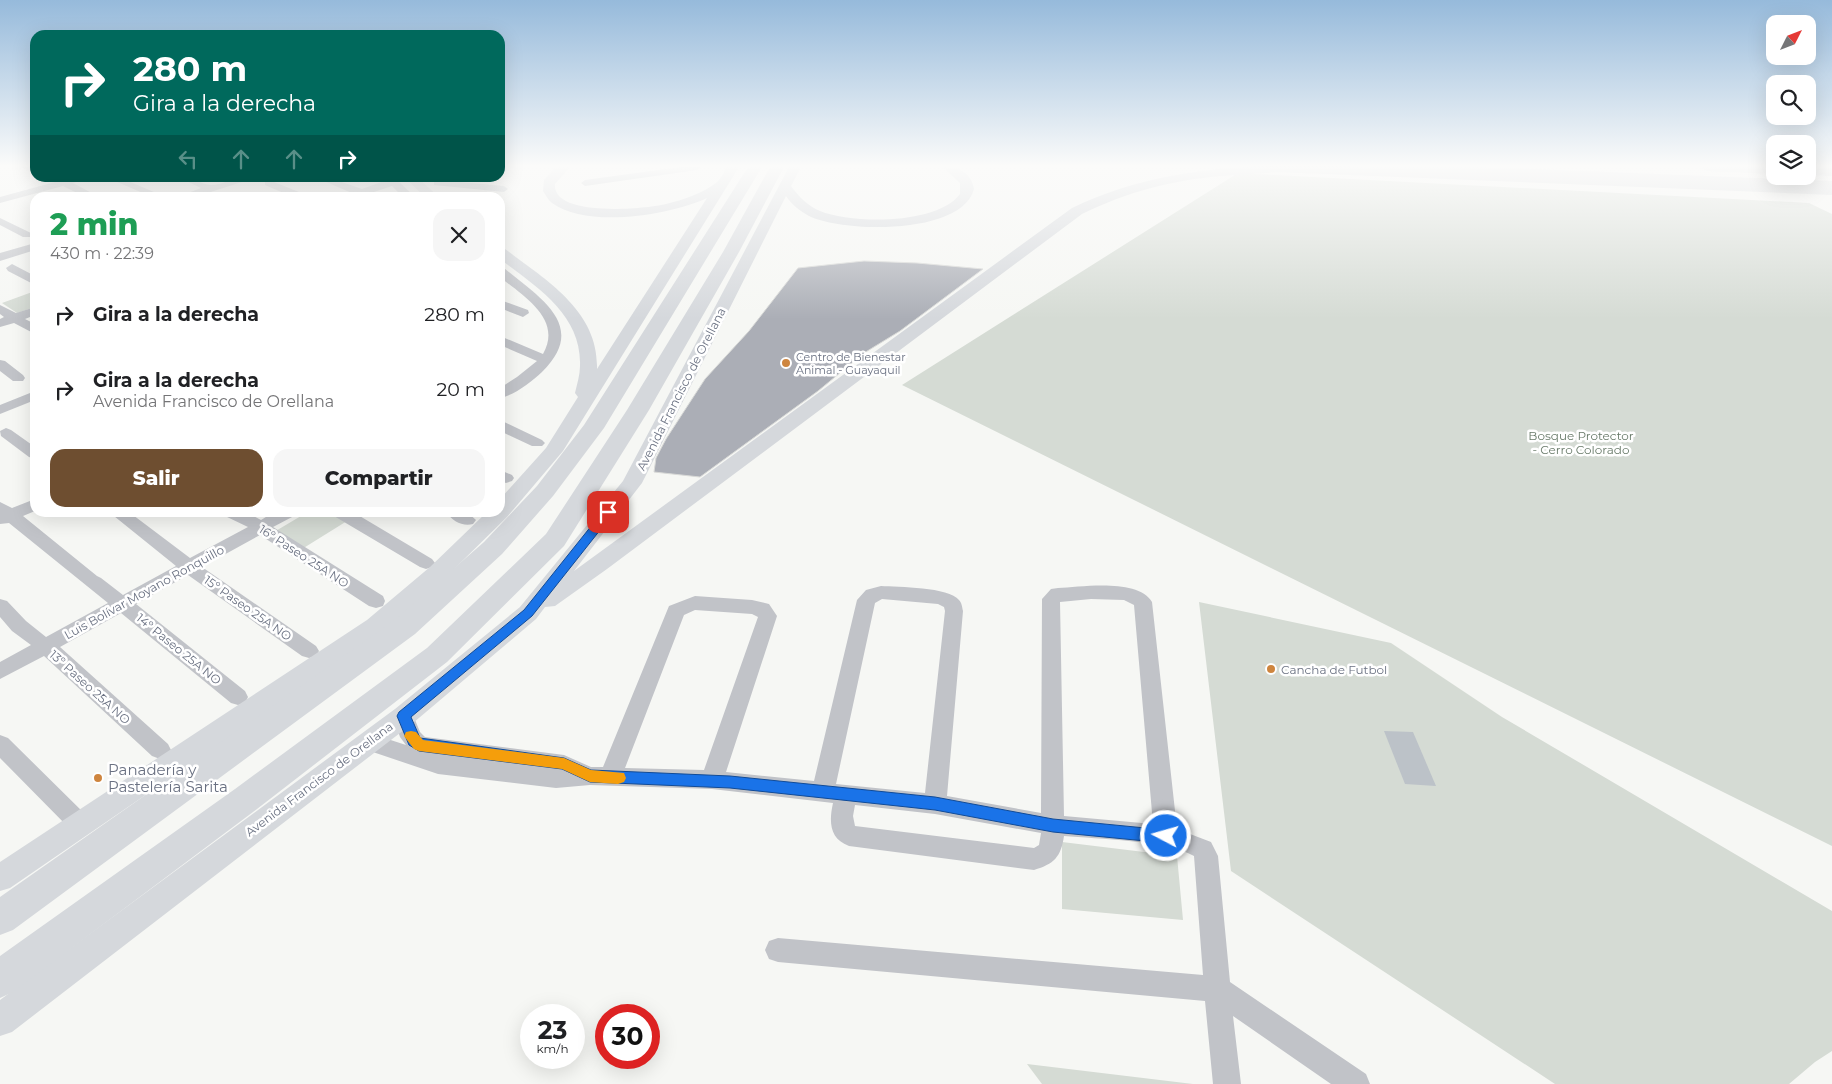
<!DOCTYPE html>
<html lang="es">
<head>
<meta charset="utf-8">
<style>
  :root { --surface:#fff; --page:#f6f6f6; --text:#202124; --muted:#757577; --accent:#6e4e30 }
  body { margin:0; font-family:Montserrat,sans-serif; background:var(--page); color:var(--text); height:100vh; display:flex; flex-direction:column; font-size:19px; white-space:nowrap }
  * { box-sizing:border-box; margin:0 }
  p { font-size:16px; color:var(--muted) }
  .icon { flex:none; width:28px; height:28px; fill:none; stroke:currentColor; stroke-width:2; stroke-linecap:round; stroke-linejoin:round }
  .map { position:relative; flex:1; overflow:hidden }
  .drawer { position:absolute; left:30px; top:192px; width:475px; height:325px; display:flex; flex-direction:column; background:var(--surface); border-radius:15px; box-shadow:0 5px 20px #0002 }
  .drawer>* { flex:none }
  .hud { position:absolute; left:30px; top:30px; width:475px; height:152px; border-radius:15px; box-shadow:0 5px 20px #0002; background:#00695c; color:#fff; overflow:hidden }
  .needle { width:32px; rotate:48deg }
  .fabs { position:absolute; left:1766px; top:15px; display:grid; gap:10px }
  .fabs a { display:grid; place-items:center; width:50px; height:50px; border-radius:10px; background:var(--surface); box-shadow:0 5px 20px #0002; font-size:25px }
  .speed { position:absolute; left:520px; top:1004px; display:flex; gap:10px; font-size:25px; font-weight:700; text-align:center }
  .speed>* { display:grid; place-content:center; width:65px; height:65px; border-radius:50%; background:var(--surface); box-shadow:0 5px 20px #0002; line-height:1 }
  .speed small { font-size:12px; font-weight:400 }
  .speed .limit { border:8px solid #d22; background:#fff; color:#111 }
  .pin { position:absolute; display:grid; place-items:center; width:42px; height:42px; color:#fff; margin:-21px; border-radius:10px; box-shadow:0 2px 8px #0006 }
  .me { position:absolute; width:55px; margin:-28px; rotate:276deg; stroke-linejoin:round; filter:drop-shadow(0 0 4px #0008) }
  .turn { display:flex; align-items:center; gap:18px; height:105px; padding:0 20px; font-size:22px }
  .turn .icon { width:65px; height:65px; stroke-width:2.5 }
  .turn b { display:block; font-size:35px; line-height:42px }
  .lanes { display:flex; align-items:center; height:48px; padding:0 20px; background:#0003; justify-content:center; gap:25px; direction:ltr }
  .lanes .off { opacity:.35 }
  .round { display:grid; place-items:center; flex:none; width:52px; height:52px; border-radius:15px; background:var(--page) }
  .headline { display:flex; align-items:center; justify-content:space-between; height:85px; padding:0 20px }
  h1 { font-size:30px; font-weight:800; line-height:38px; color:#1e9e55 }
  .button { display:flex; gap:10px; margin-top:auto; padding:10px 20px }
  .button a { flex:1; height:58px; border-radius:15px; background:var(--accent); color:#fff; font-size:20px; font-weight:800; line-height:58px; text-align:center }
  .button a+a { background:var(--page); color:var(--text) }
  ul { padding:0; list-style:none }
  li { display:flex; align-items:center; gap:15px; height:75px; padding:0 20px }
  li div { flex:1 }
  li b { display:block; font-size:19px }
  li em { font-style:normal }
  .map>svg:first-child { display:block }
</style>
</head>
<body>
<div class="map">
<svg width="1832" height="1084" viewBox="0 0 1832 1084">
  <rect width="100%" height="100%" fill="#f6f7f4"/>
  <!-- green -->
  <path fill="#d5dbd4" d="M 1238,173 L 1809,203 L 1832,214 L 1832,846 L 902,385 Z
    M 35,291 L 35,307 L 17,313 L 2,303 Z
    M 306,513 L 332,513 L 347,521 L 302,549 L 274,532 Z
    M 1199,602 L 1391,643 L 1502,717 L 1832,911 L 1832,1051 L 1815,1062 L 1789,1084 L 1555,1084 L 1231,871 Z
    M 1062,842 L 1177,856 L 1183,920 L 1062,909 Z
    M 1027,1064 L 1193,1084 L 1042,1084 Z"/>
  <!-- water -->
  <path fill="#bcc2c8" d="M 1384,731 L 1413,732 L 1436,786 L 1405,784 Z"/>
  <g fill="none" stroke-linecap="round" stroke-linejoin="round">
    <!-- canal -->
    <path fill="#bcc2c8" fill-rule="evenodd" d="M 680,167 L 701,167 L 697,170 L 585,186 L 581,183 L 585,180 Z
      M 437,180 L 504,186 L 508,189 L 504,192 L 434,185 L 434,181 Z"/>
  </g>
  <!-- building -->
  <path fill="#abaeb6" stroke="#d8d9d7" d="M 864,261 L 917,263 L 983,269 L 900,331 L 864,353 L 818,391 L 700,477 L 654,472 L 656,458 L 666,439 L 705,379 L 749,331 L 798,268 Z"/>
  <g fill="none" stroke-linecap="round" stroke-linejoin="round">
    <!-- minor -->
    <path fill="#c1c3c8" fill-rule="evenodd" d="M 22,167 L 35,167 L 35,173 Z
      M 57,178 L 85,178 L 84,180 L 73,183 L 101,198 L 87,198 L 63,186 L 0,203 L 0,197 L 55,182 L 54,180 Z
      M 108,178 L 121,178 L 161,195 L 160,197 L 152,197 Z
      M 180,178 C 194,176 198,183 210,185 C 221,186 234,176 249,178 L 248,180 L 192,198 L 175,198 L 201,188 Z
      M 317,178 L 330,178 L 362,189 L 387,180 L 385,178 L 395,178 L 416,198 L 404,198 L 392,186 L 371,193 L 380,198 L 355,196 L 354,194 Z
      M 269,180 L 309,196 L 310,198 L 295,198 L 265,185 L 265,181 Z
      M 230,193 L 239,198 L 226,198 L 226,194 Z
      M 0,218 L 31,233 L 33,235 L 31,237 L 23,237 L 0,225 Z
      M 35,243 L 35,250 L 0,261 L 0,253 Z
      M 12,264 L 35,276 L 35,285 L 8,271 L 6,268 Z
      M 500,267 L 504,268 C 540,298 589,326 542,372 C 531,382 515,395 500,398 L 500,388 L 517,377 L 537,361 L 500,345 L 500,336 L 543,354 C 563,319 523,296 500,277 Z
      M 500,300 L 528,310 L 529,313 L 523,317 L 500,308 Z
      M 0,305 L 16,313 L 35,307 L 35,315 L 25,319 L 35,324 L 35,334 L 14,323 L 0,327 L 0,319 L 4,317 L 0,314 Z
      M 0,360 L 5,361 L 23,375 L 25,378 L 23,381 L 13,381 L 0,371 Z
      M 35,391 L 35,400 L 0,414 L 0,405 Z
      M 500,420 L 542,440 L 545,443 L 542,446 L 532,446 L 500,431 Z
      M 6,428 L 11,430 L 35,447 L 35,459 L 29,457 L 1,436 L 0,431 Z
      M 500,470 L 512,475 L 514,478 L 512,481 L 506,483 L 500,481 Z
      M 35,499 L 35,511 L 23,516 L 97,576 L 101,578 L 123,595 L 176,566 L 109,512 L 129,512 L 190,558 L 248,527 L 225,516 L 223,512 L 246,512 L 261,520 L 274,512 L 296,512 L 294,516 L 273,527 L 383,596 L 385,601 L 383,606 L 376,608 L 369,606 L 260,535 L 202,567 L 316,646 L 319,651 L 316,656 L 309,658 L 302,656 L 188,575 L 136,604 L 245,691 L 248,697 L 245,703 L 238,705 L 231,703 L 121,613 L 60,647 L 168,744 L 171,750 L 168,756 L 160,759 L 152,756 L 44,656 L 0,679 L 0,662 L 31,645 L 12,631 L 0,617 L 0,599 L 7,601 L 26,621 L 46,637 L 108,603 L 9,523 L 0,524 L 0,502 L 12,508 Z
      M 332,512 L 353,512 L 432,559 L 435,563 L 432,567 L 426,569 L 420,567 L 334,516 Z
      M 446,512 L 467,512 L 476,520 L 473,524 C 463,527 452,521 446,512 Z
      M 881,586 C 898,587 949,587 959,600 C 962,603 962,607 963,611 L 947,796 L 1041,813 L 1042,599 L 1051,589 L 1058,588 C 1082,587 1138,578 1152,602 L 1177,829 L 1211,842 L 1218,856 L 1230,982 L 1366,1074 L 1370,1084 L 1331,1084 L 1233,1016 L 1241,1084 L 1213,1084 L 1205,1001 L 778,962 L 769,959 L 765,950 L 769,941 L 778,938 L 1203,975 L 1194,856 C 1167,840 1097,839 1064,836 C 1061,857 1054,864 1034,870 L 849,846 C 829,839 829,821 833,803 L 712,789 L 590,785 L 556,788 L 438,774 L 361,748 L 358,742 L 361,736 L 369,733 L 406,745 L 400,737 L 393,716 L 397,710 L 404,708 L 411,710 L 420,732 L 425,737 L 564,755 L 591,767 L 603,767 L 669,606 L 695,596 L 752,600 L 769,604 L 777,616 L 726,772 L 814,781 L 857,600 L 866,590 ZM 882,599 L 938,604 L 944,607 L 945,611 L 925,793 L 836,784 L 875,603 ZM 1091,599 L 1124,600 L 1134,605 L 1153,824 L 1064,816 L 1060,602 ZM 695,610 L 752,614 L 758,617 L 704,770 L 625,768 L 684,615 ZM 855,805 L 935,814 L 1041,833 L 1039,845 L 1034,848 L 855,826 L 853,816 Z
      M 0,735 L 8,738 L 89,818 L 93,825 L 89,832 L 81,835 L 73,832 L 0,758 Z"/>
    <!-- major -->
    <path fill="#d5d8dc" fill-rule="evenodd" d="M 556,167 L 570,167 L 555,184 C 552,218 646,209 666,204 C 683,200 703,193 716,183 C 721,179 724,172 727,167 L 739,167 L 563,451 L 507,517 L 446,577 L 383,632 L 10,888 L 0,891 L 0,862 L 367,620 L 430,567 L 487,512 L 500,512 L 500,499 L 546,448 L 578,397 L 575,393 C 577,384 580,375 580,366 C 582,314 536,287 500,259 L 500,248 L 505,249 C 546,280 599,311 597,369 L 707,198 C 671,215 587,229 552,203 C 548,200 546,195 543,191 L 544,180 Z
      M 789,167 L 801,167 L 791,186 C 799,197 808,206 820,211 C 852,224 937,225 960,194 L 960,183 L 943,167 C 959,167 971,172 974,189 C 962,235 844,233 809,216 C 800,211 792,205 786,196 L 642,483 L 574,571 L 1072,208 C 1199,147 1345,168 1482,173 C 1599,178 1715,183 1832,187 L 1832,195 L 1276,172 C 1258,174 1240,174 1222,176 C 1172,180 1127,192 1082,214 L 607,569 L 555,606 L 545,607 L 536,619 L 413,723 L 12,1032 L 0,1036 L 0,1000 L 395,709 L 520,607 L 623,481 Z
      M 1700,167 L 1775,167 L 1775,174 L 1706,171 Z
      M 1808,167 L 1832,168 L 1832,176 L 1808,175 Z
      M 405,178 L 418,178 L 440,198 L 426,198 Z"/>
    <!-- highway -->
    <path fill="#d5d8dc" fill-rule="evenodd" d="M 748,167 L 762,167 L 604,428 L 553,496 L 502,554 L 415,634 L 13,930 L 0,935 L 0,897 L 395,620 L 484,542 L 537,486 L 584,425 Z
      M 770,167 L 784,167 L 739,252 L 649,410 L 564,546 L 447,662 L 257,809 L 13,992 L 0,998 L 0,956 L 235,789 L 427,648 L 546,534 L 627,410 L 723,252 Z
      M 1370,167 L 1484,167 L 1832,181 L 1832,189 L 1377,171 L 1372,170 Z"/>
  </g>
  <!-- sky -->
  <linearGradient id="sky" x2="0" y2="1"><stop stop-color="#96badb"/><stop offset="0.52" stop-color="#fbfbfa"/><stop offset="1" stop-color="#fbfbfa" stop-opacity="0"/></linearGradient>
  <rect width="1832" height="319" fill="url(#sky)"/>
  <!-- route -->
  <path fill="#1a73e8" stroke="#114b97" d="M 608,509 L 612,510 L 614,512 L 612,515 L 532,616 L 411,717 L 420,738 L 564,758 L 591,770 L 730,776 L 935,797 L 1053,819 L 1166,830 L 1171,832 L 1173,836 L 1171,841 L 1166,843 L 1053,832 L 935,810 L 730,788 L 590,782 L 562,769 L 419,751 L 409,745 L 397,716 L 399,712 L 524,610 L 604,510 Z"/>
  <!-- slow -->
  <path fill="#f59e0b" d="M 411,731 L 416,732 L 423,740 L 564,758 L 591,770 L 624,773 L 626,778 L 624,782 L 618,784 L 590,782 L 562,769 L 419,751 L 414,749 L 404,736 L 406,732 Z"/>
  <!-- markers -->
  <g fill="#ce853e" stroke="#fff" stroke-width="2">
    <circle cx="786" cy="363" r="5"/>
    <circle cx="1271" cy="669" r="5"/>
    <circle cx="98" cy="778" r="5"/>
  </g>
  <g text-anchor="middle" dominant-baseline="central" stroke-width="5" stroke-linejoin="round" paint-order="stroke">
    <!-- far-poi labels -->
    <g font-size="11" fill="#6a7182" stroke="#fff" text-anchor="start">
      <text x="796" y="357">Centro de Bienestar<tspan x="796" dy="13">Animal - Guayaquil</tspan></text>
    </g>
    <!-- street labels -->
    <g font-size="12" fill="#6a7182" stroke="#fff">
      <text transform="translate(681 389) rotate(-63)">Avenida Francisco de Orellana</text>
      <text transform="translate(304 556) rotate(33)">16º Paseo 25A NO</text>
      <text transform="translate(144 592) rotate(-29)">Luis Bolívar Moyano Ronquillo</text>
      <text transform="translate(248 608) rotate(35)">15º Paseo 25A NO</text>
      <text transform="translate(179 649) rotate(39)">14º Paseo 25A NO</text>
      <text transform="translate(90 687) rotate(42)">13º Paseo 25A NO</text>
      <text transform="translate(319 779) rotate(-37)">Avenida Francisco de Orellana</text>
    </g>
    <!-- park labels -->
    <g font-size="12" fill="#687a69" stroke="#fff">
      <text x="1581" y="435">Bosque Protector<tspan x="1581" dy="14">- Cerro Colorado</tspan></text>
    </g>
    <!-- poi labels -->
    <g font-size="12" fill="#6a7182" stroke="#fff" text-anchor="start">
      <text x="1281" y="669">Cancha de Futbol</text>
    </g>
    <!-- near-poi labels -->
    <g font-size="15" fill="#6a7182" stroke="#fff" text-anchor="start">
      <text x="108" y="769">Panadería y<tspan x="108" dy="17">Pastelería Sarita</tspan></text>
    </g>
  </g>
</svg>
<div class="fabs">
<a><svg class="needle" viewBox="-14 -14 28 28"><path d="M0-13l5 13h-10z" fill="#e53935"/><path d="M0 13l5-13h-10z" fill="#757577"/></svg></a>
<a><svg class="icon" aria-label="search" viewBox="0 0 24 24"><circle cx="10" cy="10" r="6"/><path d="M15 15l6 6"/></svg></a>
<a><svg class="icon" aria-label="layers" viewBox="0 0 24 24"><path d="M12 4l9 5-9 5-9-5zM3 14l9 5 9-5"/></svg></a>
</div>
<div class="speed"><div>23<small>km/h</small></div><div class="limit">30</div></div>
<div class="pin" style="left:608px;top:512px;background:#d93025"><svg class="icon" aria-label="arrive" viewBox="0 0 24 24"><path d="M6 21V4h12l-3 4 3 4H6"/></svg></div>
<svg class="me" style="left:1166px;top:836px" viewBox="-20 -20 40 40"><circle r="17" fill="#1a73e8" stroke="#fff" stroke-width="3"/><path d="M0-11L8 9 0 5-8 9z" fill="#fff"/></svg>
<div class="hud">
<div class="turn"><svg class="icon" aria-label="right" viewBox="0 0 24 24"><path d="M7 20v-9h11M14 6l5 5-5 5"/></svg><div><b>280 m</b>Gira a la derecha</div></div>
<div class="lanes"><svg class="icon off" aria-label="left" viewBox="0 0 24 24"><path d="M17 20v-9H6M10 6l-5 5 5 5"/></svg><svg class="icon off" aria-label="ahead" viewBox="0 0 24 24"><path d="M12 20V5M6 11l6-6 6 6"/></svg><svg class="icon off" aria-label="ahead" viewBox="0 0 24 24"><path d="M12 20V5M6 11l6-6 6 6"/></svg><svg class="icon" aria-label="right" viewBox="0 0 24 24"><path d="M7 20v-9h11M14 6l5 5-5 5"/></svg></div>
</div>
<section class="drawer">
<div class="headline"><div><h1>2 min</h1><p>430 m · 22:39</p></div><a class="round"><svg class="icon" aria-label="close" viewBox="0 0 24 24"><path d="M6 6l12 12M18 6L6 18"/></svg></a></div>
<ul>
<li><svg class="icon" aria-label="right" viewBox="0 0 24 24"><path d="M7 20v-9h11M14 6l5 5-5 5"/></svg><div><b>Gira a la derecha</b></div><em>280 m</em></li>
<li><svg class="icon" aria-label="right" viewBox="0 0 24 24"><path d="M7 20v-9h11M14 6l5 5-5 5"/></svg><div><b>Gira a la derecha</b><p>Avenida Francisco de Orellana</p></div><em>20 m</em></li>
</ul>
<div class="button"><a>Salir</a><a>Compartir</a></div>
</section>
</div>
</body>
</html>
